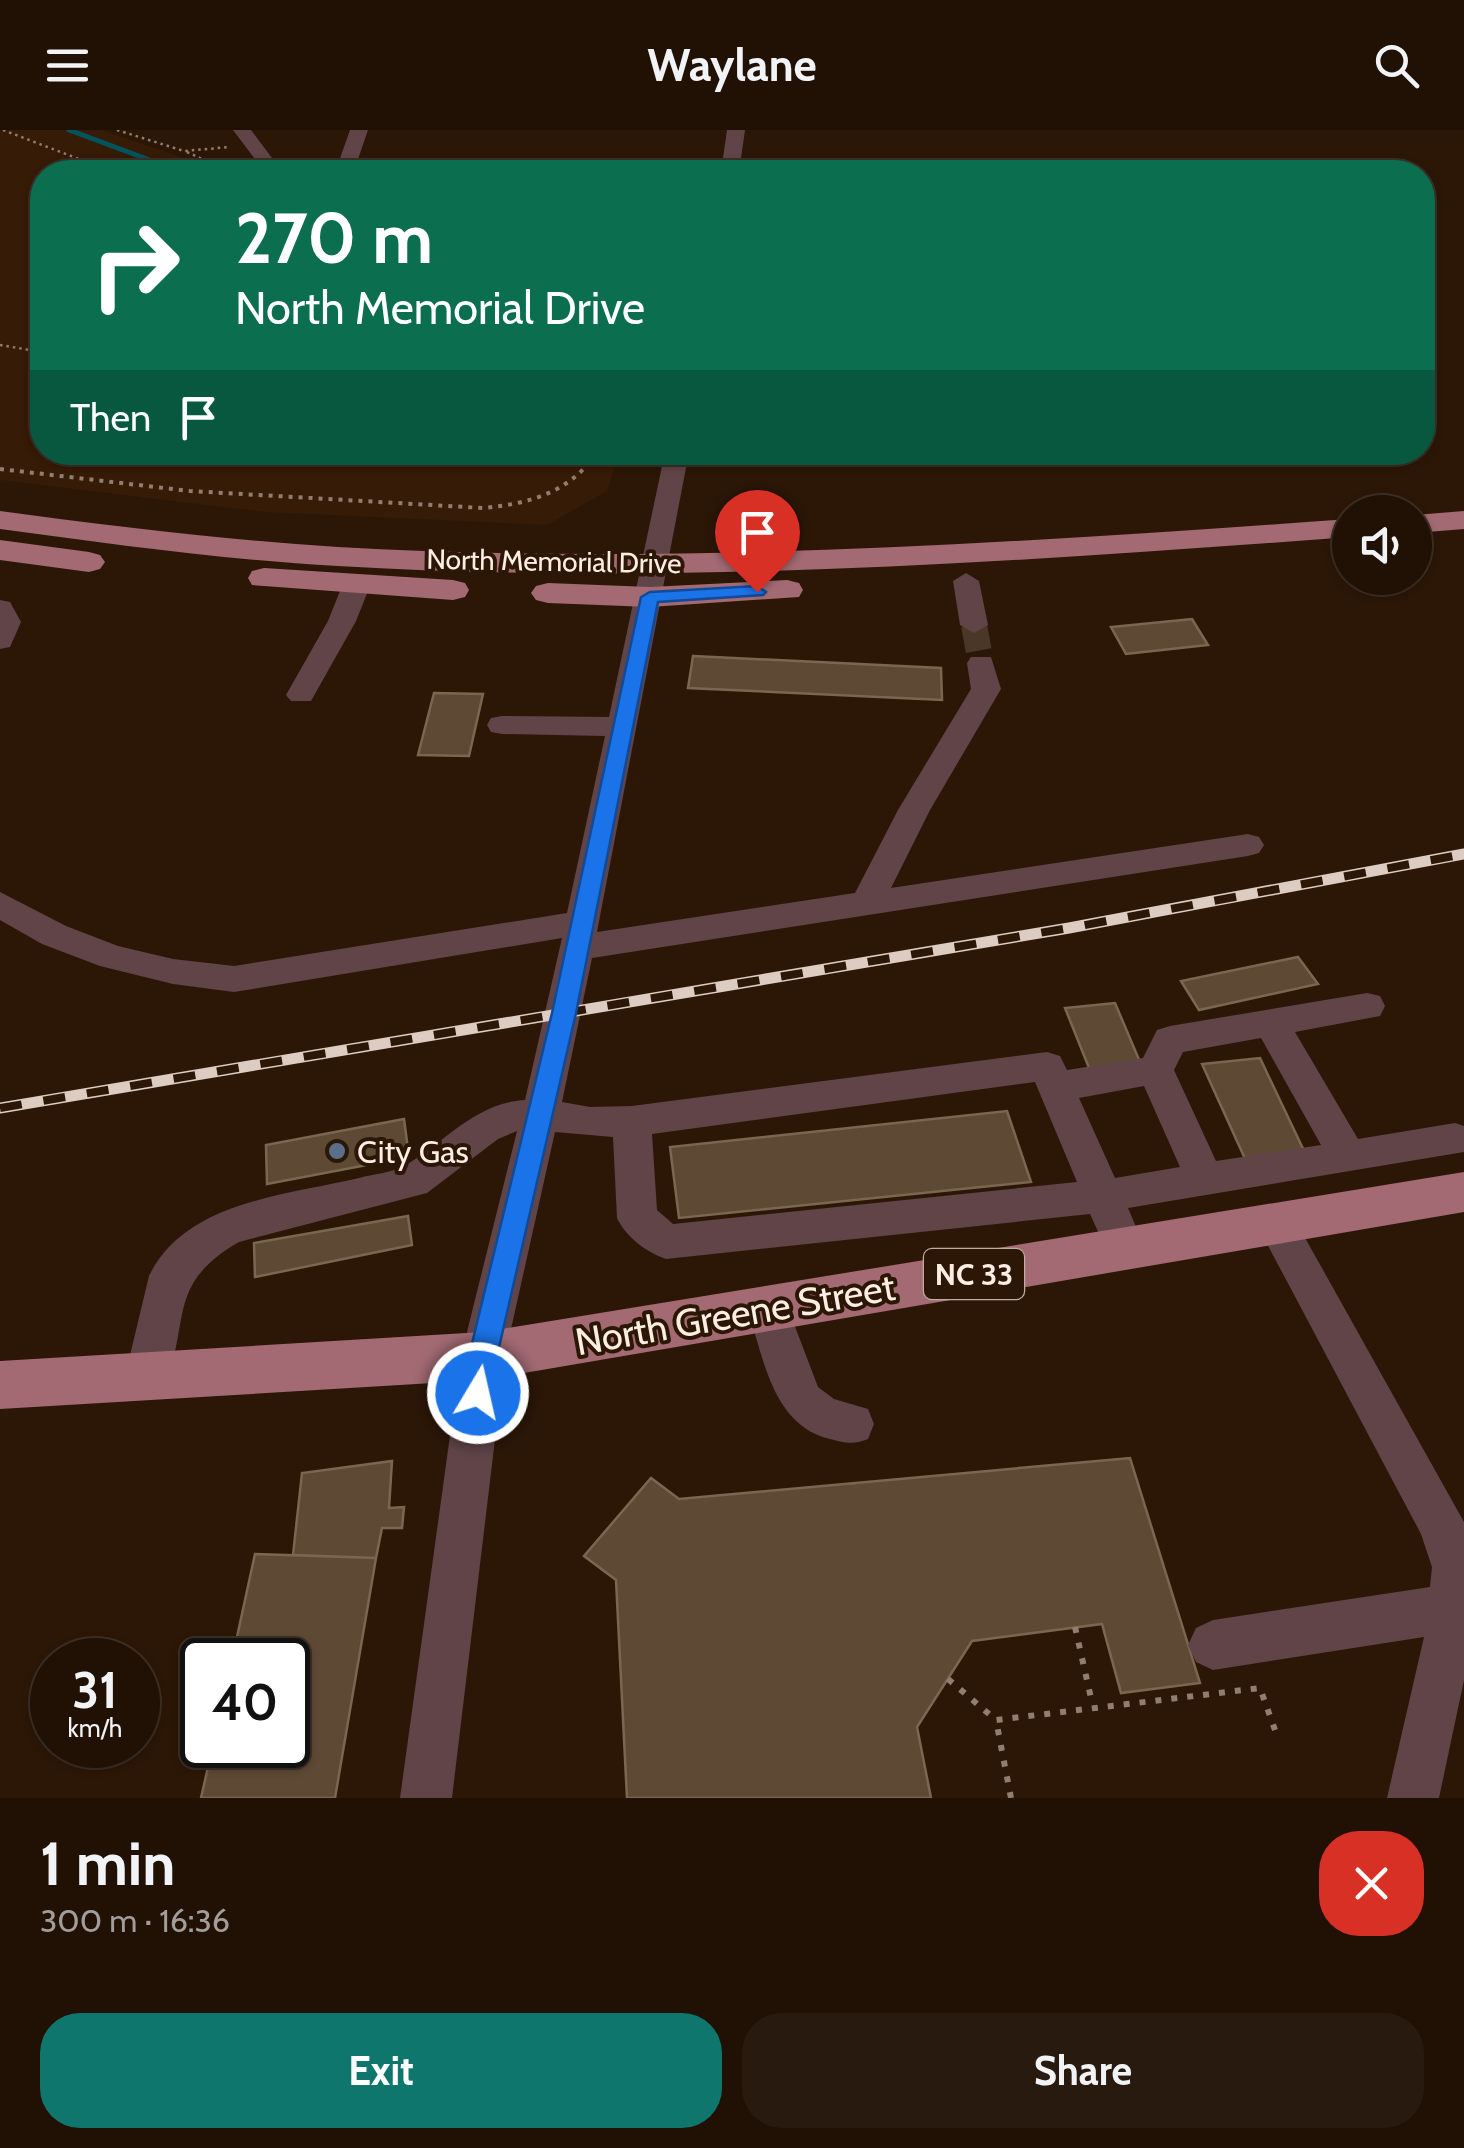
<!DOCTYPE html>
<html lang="en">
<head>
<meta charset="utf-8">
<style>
  :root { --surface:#211105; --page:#291a0f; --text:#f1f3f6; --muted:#a29d9a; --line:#3e3127; --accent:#0f766e }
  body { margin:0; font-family:Cabin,sans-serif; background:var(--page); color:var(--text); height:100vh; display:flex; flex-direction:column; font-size:38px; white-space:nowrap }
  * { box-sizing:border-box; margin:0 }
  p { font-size:32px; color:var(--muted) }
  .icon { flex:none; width:55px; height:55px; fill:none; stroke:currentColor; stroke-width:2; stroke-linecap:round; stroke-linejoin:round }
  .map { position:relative; height:1668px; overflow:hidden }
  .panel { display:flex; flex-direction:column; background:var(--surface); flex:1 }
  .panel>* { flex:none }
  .hud { position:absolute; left:30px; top:30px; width:1405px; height:305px; border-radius:40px; box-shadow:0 2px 8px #0004,0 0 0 2px var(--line); background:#0b6e4f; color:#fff; overflow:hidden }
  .fabs { position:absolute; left:1332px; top:365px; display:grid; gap:20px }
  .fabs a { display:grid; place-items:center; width:100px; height:100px; border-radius:50%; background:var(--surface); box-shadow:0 2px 8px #0004,0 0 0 2px var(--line); font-size:50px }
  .speed { position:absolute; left:30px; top:1508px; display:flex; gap:20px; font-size:50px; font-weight:700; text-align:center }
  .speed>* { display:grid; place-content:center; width:130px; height:130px; border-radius:50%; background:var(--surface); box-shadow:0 2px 8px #0004,0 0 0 2px var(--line); line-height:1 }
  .speed small { font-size:25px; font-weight:400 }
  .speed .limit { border:5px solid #111; border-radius:15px; background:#fff; color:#111 }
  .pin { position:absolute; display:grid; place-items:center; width:85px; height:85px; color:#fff; margin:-102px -42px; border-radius:50% 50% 50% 0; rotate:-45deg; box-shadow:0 0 10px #0007 }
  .pin .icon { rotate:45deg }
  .me { position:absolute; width:110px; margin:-55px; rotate:9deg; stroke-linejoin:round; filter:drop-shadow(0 0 8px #0008) }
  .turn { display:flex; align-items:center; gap:35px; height:210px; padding:0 40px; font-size:45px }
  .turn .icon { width:130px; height:130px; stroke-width:2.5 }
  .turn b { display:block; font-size:70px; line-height:85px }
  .then { display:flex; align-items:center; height:95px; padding:0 40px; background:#0003; gap:20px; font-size:38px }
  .round { display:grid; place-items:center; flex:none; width:105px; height:105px; border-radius:40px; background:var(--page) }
  .overview { display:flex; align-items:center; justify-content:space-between; height:170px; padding:0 40px }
  h1 { font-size:60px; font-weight:800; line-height:75px }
  .button { display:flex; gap:20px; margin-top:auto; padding:20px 40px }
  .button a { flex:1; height:115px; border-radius:40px; background:var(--accent); color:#fff; font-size:40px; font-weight:800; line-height:115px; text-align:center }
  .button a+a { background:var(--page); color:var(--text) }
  header { display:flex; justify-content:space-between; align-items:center; height:130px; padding:0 40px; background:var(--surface); font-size:45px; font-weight:800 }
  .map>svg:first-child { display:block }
</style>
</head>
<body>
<header><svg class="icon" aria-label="menu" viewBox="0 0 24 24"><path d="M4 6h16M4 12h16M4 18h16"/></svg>Waylane<svg class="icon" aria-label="search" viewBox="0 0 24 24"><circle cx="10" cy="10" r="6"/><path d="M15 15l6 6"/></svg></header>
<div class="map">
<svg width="1464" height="1668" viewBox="0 0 1464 1668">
  <rect width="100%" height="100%" fill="#2c1707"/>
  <!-- built -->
  <path fill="#361b06" d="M 0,0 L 102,0 L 224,42 L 42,42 L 42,322 L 619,323 L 607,361 L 547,395 L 264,382 L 0,350 Z"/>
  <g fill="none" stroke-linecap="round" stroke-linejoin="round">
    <!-- stream -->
    <path stroke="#01535c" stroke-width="5" d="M 69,0 L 182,42"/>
  </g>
  <!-- building -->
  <path fill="#5e4934" stroke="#7c6650" stroke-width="2.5" d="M 1192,489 L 1208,515 L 1126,524 L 1111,497 Z
    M 693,526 L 941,538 L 942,570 L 688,558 Z
    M 434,563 L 483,564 L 469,626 L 418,625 Z
    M 1298,827 L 1318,854 L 1199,880 L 1181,851 Z
    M 1115,873 L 1140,932 L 1089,938 L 1065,878 Z
    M 1260,928 L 1306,1025 L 1246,1031 L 1202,934 Z
    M 1007,981 L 1031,1052 L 679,1088 L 670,1017 Z
    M 404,989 L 409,1027 L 267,1054 L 266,1015 Z
    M 408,1086 L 412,1115 L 255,1147 L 254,1113 Z
    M 1130,1328 L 1200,1553 L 1121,1563 L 1102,1494 L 972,1511 L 917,1597 L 931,1668 L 627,1668 L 616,1450 L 584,1426 L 651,1348 L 679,1369 Z
    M 392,1331 L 389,1378 L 404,1377 L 402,1398 L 382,1398 L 376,1428 L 293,1425 L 302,1343 Z
    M 255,1424 L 376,1428 L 335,1668 L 201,1668 L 213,1615 L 288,1615 L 288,1530 L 232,1530 Z"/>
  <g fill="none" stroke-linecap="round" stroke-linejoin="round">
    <!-- minor-tunnel -->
    <path stroke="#4b3728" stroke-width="26" stroke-dasharray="26 14" stroke-linecap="butt" d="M 974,495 L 981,533"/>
    <!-- path-far2 -->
    <path stroke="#917e71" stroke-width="2.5" stroke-dasharray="2.5 4" stroke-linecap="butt" d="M 3,0 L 113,42
      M 117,0 L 184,21 L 230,17
      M 187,22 L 215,35 L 243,36
      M 0,215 L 42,222"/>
    <!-- path-far1 -->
    <path stroke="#917e71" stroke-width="4" stroke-dasharray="4 6" stroke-linecap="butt" d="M 0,339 L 190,361 L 483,378 C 529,374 571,362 597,322"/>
    <!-- path -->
    <path stroke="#917e71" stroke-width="6" stroke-dasharray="6 10" stroke-linecap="butt" d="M 1075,1497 L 1091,1568
      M 948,1549 L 996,1590
      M 1011,1668 L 996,1590 L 1260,1558 L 1275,1600"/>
    <!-- minor -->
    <path fill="#604448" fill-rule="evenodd" d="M 233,0 L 251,0 L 275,32 L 338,34 L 350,0 L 368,0 L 356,35 L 402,37 L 411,42 L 270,42 L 264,41 Z
      M 727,0 L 745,0 L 739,42 L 721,42 Z
      M 665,322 L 689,322 L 597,802 L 855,763 L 898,680 L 971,559 L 967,533 L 971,527 L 991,527 L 1001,559 L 930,680 L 891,758 L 1248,704 L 1259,707 L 1264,715 L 1259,723 L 1248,726 L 592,828 L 562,972 L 590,977 L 632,976 L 1047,922 L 1060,926 L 1067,940 L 1143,928 L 1157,900 L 1170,896 L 1367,863 L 1380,866 L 1385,876 L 1380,886 L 1295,902 L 1358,1009 L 1455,993 L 1464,996 L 1464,1022 L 1128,1078 L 1145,1118 L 1139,1130 L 1125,1136 L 1111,1130 L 1090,1084 L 666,1129 C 646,1122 626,1107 617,1088 L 613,1007 L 555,1002 L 505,1226 L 452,1668 L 400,1668 L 461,1226 L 517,1001 L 498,1009 L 427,1063 L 239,1112 C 163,1156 193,1193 162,1260 L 147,1266 L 132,1260 L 125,1246 L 149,1146 C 185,1071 288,1065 359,1048 C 373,1044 391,1043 404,1036 C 445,1013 474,973 525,970 L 562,808 L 234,862 L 173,854 L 100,836 L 42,814 L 0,790 L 0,762 L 66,796 L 118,816 L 173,829 L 234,836 L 567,783 L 605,606 L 502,604 L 491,602 L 487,595 L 491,588 L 502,586 L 609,587 ZM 1261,908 L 1321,1015 L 1216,1031 L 1174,940 L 1183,922 ZM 1035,952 L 1077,1052 L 673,1094 L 657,1080 L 652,1004 ZM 1144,956 L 1180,1037 L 1115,1048 L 1079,968 Z
      M 966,443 L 979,451 L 988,495 L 974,503 L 960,495 L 953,451 Z
      M 356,448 L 370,456 L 356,491 L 311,571 L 291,571 L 286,565 L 328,491 L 342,456 Z
      M 0,470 L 10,472 L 21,492 L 10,517 L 0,519 Z
      M 1276,1076 L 1290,1081 L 1464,1392 L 1464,1550 L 1439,1668 L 1387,1668 L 1424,1507 L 1213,1540 L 1196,1532 L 1188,1515 L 1196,1498 L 1213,1490 L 1430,1457 L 1432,1437 L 1421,1404 L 1256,1093 L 1262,1081 Z
      M 768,1159 L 783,1165 L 818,1257 L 834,1269 L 868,1279 L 874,1294 L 868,1309 C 853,1315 846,1313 830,1309 C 772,1295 764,1228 747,1178 L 753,1165 Z"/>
    <!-- major -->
    <path fill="#a36a73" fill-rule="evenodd" d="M 0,381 C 112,396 225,410 338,417 C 676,436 1013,413 1350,389 L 1350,407 C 1013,432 676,456 338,436 C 225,430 112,414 0,399 Z
      M 1464,381 L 1464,399 L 1415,403 L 1415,385 Z
      M 0,410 L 89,422 L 100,425 L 105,432 L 100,439 L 89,442 L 0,430 Z
      M 264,438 L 453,450 L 465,453 L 469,460 L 465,467 L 453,470 L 252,455 L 248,448 L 252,441 Z
      M 787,450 L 799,453 L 803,460 L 799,467 L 650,477 L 548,473 L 536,470 L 531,463 L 536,456 L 548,453 L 650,457 Z
      M 1464,1042 L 1464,1082 L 483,1250 L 0,1279 L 0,1231 L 483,1202 Z"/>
    <!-- rail casing -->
    <g stroke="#ddccc1" stroke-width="11">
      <path id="rail" d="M 0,978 L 1069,798 L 1464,724"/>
    </g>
    <!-- rail -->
    <use href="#rail" stroke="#2c1707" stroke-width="8" stroke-dasharray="22" stroke-linecap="butt"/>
  </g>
  <!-- route -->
  <path fill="#1a73e8" stroke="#114b97" stroke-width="2.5" d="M 757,456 L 766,462 L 763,465 L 658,472 L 576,883 L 497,1226 L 489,1272 L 478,1276 L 468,1272 L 464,1263 L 469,1226 L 552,883 L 641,467 L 650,462 Z"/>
  <!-- markers -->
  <circle fill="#5c6f8a" stroke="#2c1707" stroke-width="4" cx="337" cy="1021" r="10"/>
  <g text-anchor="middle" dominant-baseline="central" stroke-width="8" stroke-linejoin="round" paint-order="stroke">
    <!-- far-street labels -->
    <g font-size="28" fill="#fdede3" stroke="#2c1707">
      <text transform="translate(554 431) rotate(1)">North Memorial Drive</text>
    </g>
    <!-- shield labels -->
    <rect fill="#2c1707" stroke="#beada1" stroke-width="2.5" x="924" y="1119" width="100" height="50" rx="8"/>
    <g font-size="30" font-weight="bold" fill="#fdede3">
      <text x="974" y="1144">NC 33</text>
    </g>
    <!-- poi labels -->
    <g font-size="32" fill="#fdede3" stroke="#2c1707" text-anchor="start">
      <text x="357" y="1021">City Gas</text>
    </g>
    <!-- near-street labels -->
    <g font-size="38" fill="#fdede3" stroke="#2c1707">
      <text transform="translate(735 1184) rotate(-10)">North Greene Street</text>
    </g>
  </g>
</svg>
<div class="fabs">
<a><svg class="icon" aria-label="sound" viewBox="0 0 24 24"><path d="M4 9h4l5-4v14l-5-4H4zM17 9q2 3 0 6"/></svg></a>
</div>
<div class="speed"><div>31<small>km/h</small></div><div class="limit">40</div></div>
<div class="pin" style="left:757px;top:462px;background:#d93025"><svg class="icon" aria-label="arrive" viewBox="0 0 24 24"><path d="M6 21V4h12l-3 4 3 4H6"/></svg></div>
<svg class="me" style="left:478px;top:1263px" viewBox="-20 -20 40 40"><circle r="17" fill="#1a73e8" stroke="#fff" stroke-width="3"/><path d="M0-11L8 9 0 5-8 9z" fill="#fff"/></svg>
<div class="hud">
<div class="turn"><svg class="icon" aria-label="right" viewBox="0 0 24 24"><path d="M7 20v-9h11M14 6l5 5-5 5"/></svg><div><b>270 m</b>North Memorial Drive</div></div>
<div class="then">Then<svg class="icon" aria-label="arrive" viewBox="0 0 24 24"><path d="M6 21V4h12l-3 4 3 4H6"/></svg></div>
</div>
</div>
<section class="panel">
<div class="overview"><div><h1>1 min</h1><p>300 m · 16:36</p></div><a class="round" style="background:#d93025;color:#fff"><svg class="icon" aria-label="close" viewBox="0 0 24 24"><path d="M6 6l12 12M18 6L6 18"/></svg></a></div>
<div class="button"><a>Exit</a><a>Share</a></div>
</section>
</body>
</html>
